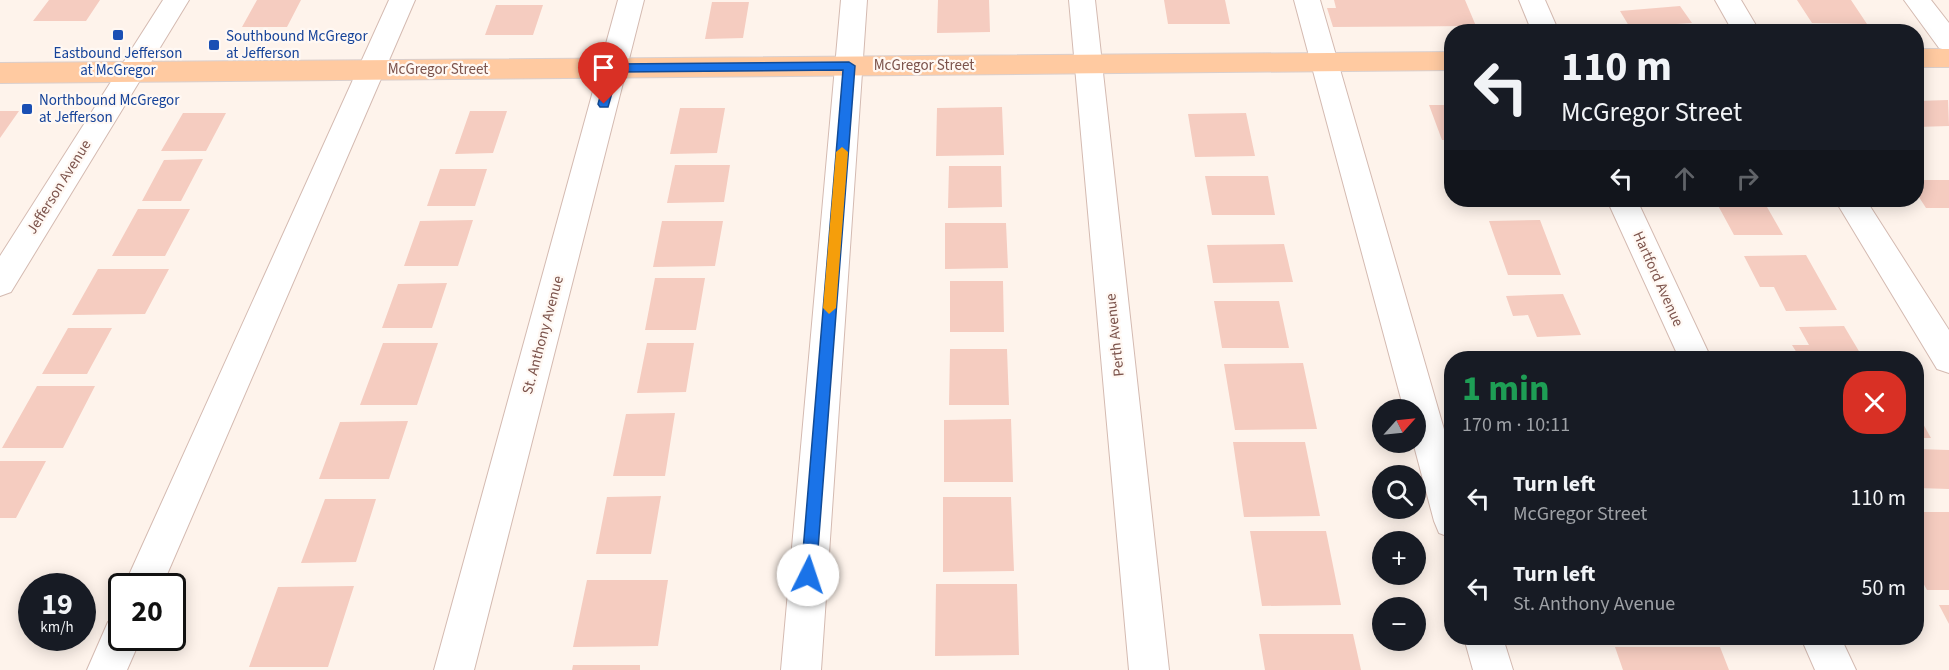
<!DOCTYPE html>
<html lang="en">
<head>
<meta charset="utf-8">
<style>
  :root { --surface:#171b24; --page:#242831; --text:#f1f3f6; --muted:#9ea1a6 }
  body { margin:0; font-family:"Source Sans 3",sans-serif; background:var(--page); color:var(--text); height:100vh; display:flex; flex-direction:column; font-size:22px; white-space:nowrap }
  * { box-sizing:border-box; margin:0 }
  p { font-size:20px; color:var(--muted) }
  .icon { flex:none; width:33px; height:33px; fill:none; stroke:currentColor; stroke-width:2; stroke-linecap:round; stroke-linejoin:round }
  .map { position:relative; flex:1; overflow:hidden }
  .details { position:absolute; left:1444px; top:351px; width:480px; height:294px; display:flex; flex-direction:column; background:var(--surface); border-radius:24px; box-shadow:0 3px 15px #0003 }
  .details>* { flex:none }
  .banner { position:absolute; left:1444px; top:24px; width:480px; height:183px; border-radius:24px; box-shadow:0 3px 15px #0003; background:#171b24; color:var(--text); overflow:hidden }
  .needle { width:39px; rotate:63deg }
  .fabs { position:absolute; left:1372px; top:399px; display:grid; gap:12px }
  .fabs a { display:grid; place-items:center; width:54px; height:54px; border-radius:50%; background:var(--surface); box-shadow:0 3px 15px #0003; font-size:30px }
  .speed { position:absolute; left:18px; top:573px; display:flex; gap:12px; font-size:30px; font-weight:700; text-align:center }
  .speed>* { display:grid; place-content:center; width:78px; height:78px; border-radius:50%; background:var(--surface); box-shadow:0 3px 15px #0003; line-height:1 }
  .speed small { font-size:15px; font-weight:400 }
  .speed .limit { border:3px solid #111; border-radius:9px; background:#fff; color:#111 }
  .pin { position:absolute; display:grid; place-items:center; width:51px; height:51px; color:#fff; margin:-62px -26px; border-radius:50% 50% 50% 0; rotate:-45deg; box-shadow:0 0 6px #0007 }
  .pin .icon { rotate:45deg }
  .me { position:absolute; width:66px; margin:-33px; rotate:4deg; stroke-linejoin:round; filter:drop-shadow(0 0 4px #0008) }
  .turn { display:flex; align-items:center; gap:21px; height:126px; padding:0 18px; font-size:27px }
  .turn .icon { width:78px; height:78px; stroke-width:2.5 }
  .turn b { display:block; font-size:42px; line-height:51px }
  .lanes { display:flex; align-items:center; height:57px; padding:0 18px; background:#0003; justify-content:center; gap:30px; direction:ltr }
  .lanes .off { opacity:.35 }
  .round { display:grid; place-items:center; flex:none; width:63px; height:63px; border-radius:24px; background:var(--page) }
  .summary { display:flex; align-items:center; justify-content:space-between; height:102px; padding:0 18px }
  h1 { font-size:36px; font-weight:700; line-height:45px; color:#1e9e55 }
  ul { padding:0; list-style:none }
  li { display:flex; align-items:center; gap:18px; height:90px; padding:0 18px }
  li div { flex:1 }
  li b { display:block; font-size:22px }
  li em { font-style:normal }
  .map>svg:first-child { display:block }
</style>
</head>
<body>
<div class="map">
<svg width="1949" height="670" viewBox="0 0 1949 670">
  <rect width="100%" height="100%" fill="#fef3eb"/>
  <!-- building -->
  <path fill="#f5ccc0" d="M 49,0 L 100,0 L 86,21 L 33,21 Z
    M 257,0 L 301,0 L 287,27 L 242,27 Z
    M 938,0 L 989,0 L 990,32 L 937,33 Z
    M 1164,0 L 1225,0 L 1230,24 L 1168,24 Z
    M 1334,0 L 1465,0 L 1476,26 L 1333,27 L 1327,8 L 1336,8 Z
    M 1797,0 L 1851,0 L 1867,24 L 1812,23 Z
    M 712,2 L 749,2 L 743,38 L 705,39 Z
    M 496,5 L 543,5 L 533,35 L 485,35 Z
    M 1680,6 L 1692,23 L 1676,24 L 1680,30 L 1655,31 L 1651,25 L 1629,26 L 1620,11 Z
    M 1948,100 L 1949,126 L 1917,127 L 1917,101 Z
    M 1429,105 L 1452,105 L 1452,140 L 1442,140 Z
    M 1002,107 L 1004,155 L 936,156 L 937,108 Z
    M 680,108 L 725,108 L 717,153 L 670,154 Z
    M 0,111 L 19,111 L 0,138 Z
    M 470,111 L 507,111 L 493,153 L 455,154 Z
    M 183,113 L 226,113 L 206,151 L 161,151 Z
    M 1246,113 L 1255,156 L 1195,157 L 1188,114 Z
    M 203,159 L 181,201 L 142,201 L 164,160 Z
    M 675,165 L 730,165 L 724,202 L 667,203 Z
    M 949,166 L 1001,166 L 1002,207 L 948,208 Z
    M 440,169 L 487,169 L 475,206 L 427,206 Z
    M 1205,176 L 1268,176 L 1275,215 L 1212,215 Z
    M 1917,180 L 1949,180 L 1949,208 L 1926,208 L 1917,194 Z
    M 1715,200 L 1763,200 L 1783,235 L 1734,235 Z
    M 138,209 L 190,209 L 165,256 L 112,256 Z
    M 473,220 L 458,266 L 404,266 L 420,221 Z
    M 1540,220 L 1561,275 L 1508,275 L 1489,221 Z
    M 662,221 L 723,221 L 715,266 L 653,267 Z
    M 945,223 L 1006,223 L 1008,268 L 945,269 Z
    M 1284,244 L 1293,282 L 1213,283 L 1207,245 Z
    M 1806,255 L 1837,310 L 1786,311 L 1774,287 L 1760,287 L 1744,256 Z
    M 98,269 L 169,269 L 145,314 L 72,315 Z
    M 655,278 L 705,278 L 696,330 L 645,330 Z
    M 950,281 L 1003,281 L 1004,332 L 950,332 Z
    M 447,283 L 432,328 L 382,328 L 398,284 Z
    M 1563,294 L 1581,335 L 1537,337 L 1528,315 L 1513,316 L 1506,296 Z
    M 1214,301 L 1279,301 L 1289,348 L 1222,348 Z
    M 1844,326 L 1863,358 L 1800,358 L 1792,345 L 1809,345 L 1799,327 Z
    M 68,328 L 112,328 L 87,374 L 42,374 Z
    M 383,343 L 438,343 L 417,405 L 360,405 Z
    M 647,343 L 694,343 L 686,392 L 637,393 Z
    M 950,349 L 1007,349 L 1009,405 L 949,405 Z
    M 1303,363 L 1317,429 L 1235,430 L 1224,364 Z
    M 37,386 L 95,386 L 63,448 L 2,448 Z
    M 675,413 L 665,476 L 613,476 L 626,414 Z
    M 1917,413 L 1931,438 L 1917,438 Z
    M 1011,419 L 1013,482 L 944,482 L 944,420 Z
    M 408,421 L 389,479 L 319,479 L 340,422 Z
    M 1233,442 L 1305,442 L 1320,516 L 1244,517 Z
    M 1917,449 L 1949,450 L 1949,489 L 1917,488 Z
    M 0,461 L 46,461 L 16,518 L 0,518 Z
    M 661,496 L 651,554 L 596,554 L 607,497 Z
    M 943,497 L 1011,497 L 1014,571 L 943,572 Z
    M 325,499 L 376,499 L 356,562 L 301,563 Z
    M 1917,512 L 1949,512 L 1949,590 L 1927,590 L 1917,572 Z
    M 1250,531 L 1326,531 L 1341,605 L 1262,606 Z
    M 587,580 L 668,580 L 658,646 L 573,647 Z
    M 936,584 L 1017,584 L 1019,655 L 935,656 Z
    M 354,586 L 328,667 L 249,667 L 278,587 Z
    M 1939,605 L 1949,605 L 1949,624 Z
    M 1259,634 L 1353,634 L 1361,670 L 1265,670 Z
    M 1615,647 L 1720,647 L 1729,670 L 1623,670 Z
    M 573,665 L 640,665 L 640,670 L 572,670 Z"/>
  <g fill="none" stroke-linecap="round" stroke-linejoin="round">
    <!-- minor casing -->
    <g stroke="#d4bab1" stroke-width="2">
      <path id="minor" d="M 163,0 L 189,0 L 11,292 L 0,296 L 0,256 Z
        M 389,0 L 415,0 L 162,586 L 124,586 Z
        M 618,0 L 644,0 L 474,670 L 434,670 Z
        M 841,0 L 867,0 L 821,670 L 781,670 Z
        M 1069,0 L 1095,0 L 1169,670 L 1129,670 Z
        M 1294,0 L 1320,0 L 1452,457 L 1452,538 L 1439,533 L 1434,521 L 1413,442 L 1416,442 L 1416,410 L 1404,410 Z
        M 1519,0 L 1545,0 L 1559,32 L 1532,32 Z
        M 1715,0 L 1741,0 L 1760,32 L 1733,32 Z
        M 1904,0 L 1931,0 L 1949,23 L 1949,51 L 1939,48 Z
        M 1607,200 L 1637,200 L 1711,358 L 1679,358 Z
        M 1835,200 L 1866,200 L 1949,330 L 1949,373 L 1937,369 Z
        M 122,617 L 122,638 L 141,638 L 127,670 L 87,670 L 108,622 Z
        M 1464,638 L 1503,638 L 1513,670 L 1473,670 Z
        M 1801,638 L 1841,638 L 1856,670 L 1815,670 Z"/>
    </g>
    <!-- major casing -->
    <g stroke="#dacfcd" stroke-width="2">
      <path id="major" d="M 1917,49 L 1949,49 L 1949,67 L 1917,67 Z
        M 1452,52 L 1452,70 L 0,83 L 0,63 Z"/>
    </g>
    <!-- minor -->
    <use href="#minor" fill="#fff" fill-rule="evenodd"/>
    <!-- major -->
    <use href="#major" fill="#ffcaa1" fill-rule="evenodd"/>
  </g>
  <!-- route -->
  <path fill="#1a73e8" stroke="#114b97" stroke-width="1.5" d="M 849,62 L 855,66 L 816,575 L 814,581 L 808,583 L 803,581 L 801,575 L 843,70 L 618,72 L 608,107 L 600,107 L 598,104 L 608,68 L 614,64 Z"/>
  <!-- slow -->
  <path fill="#f59e0b" d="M 842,147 L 848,152 L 836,308 L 829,314 L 823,308 L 836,152 Z"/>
  <!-- markers -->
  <g fill="#1a4fb4" stroke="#fff8f3" stroke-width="2">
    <rect x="112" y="29" width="12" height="12" rx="3"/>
    <rect x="208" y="39" width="12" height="12" rx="3"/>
    <rect x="21" y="103" width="12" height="12" rx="3"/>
  </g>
  <g text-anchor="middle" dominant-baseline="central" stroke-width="4.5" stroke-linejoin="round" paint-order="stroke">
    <!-- transit labels -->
    <g font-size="15" fill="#164399" stroke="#fff8f3" text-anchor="start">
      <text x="226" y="36">Southbound McGregor<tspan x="226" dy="17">at Jefferson</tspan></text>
      <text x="118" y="53" text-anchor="middle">Eastbound Jefferson<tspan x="118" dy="17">at McGregor</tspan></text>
      <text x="39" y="100">Northbound McGregor<tspan x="39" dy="17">at Jefferson</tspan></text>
    </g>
    <!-- street labels -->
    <g font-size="15" fill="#7c534b" stroke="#fff8f3">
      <text x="924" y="65">McGregor Street</text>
      <text x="438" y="69">McGregor Street</text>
      <text transform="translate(59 187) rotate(-58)">Jefferson Avenue</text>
      <text transform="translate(1658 279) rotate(66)">Hartford Avenue</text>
      <text transform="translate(543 335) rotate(-75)">St. Anthony Avenue</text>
      <text transform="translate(1115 335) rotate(-96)">Perth Avenue</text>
    </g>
  </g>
</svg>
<div class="fabs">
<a><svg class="needle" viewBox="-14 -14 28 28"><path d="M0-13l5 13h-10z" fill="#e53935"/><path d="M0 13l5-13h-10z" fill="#9ea1a6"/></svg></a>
<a><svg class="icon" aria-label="search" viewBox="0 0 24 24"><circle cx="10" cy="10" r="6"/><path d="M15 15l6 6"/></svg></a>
<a>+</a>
<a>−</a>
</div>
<div class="speed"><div>19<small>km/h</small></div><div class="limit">20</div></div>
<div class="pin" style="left:604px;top:104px;background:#d93025"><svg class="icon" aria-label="arrive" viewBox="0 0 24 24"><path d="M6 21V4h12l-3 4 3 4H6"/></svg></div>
<svg class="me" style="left:808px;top:575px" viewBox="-20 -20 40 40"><circle r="19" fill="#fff"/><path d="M0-13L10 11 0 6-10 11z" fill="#1a73e8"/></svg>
<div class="banner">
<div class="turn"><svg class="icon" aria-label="left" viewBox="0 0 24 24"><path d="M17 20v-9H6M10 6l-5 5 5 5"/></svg><div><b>110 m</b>McGregor Street</div></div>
<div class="lanes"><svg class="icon" aria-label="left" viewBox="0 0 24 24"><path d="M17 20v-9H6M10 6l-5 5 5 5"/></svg><svg class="icon off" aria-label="ahead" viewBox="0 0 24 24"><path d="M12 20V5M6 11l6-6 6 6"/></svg><svg class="icon off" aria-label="right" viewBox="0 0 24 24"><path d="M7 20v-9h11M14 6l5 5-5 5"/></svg></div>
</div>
<section class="details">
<div class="summary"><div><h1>1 min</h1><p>170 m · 10:11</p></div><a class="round" style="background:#d93025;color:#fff"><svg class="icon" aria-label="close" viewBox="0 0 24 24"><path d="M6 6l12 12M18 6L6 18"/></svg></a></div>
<ul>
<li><svg class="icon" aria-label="left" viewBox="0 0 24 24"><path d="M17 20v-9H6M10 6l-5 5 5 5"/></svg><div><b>Turn left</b><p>McGregor Street</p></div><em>110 m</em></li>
<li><svg class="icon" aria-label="left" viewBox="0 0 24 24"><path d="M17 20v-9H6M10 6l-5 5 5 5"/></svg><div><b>Turn left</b><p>St. Anthony Avenue</p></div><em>50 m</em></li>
</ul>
</section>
</div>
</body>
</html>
